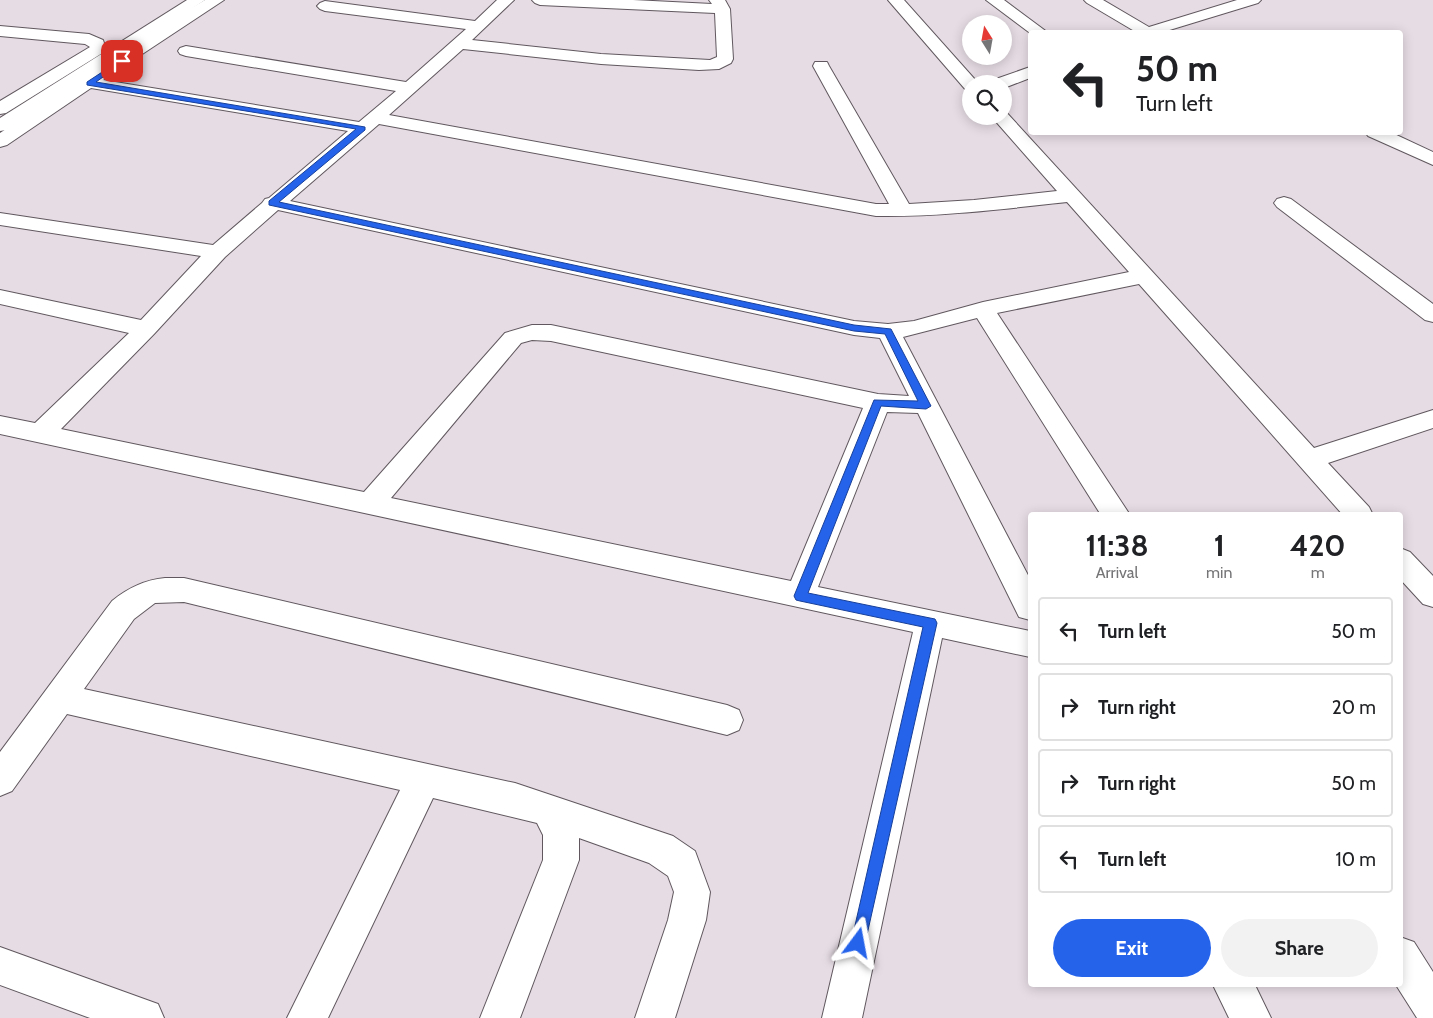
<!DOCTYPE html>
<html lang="en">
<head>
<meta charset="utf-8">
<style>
  :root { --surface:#fff; --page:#f2f2f2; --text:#202124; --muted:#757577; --line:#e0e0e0; --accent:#2563eb }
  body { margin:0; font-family:Cabin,sans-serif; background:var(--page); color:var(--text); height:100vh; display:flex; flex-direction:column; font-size:19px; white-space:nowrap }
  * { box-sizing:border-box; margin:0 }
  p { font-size:16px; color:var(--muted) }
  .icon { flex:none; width:28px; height:28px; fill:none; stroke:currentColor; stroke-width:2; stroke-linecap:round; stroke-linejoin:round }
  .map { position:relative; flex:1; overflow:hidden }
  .sheet { position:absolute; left:1028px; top:512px; width:375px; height:475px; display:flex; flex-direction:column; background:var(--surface); border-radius:5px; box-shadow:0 2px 12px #0003 }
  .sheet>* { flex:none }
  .guide { position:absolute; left:1028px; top:30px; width:375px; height:105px; border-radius:5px; box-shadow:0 2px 12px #0003; background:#fff; color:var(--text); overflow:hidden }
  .needle { width:32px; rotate:349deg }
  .buttons { position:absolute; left:962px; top:15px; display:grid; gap:10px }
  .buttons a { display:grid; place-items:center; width:50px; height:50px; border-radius:50%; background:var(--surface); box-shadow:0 2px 12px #0003; font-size:25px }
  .pin { position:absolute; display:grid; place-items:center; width:42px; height:42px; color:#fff; margin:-21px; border-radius:10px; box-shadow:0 2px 8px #0006 }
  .me { position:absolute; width:55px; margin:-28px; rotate:13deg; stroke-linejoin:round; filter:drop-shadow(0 0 4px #0008) }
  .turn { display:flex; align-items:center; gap:18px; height:105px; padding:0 25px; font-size:22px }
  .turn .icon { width:65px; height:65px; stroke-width:2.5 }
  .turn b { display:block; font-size:35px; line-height:42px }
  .eta { display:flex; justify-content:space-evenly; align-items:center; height:85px; text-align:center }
  .eta b { font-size:30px; font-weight:800; line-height:35px }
  .action { display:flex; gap:10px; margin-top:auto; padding:10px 25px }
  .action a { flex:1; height:58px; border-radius:30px; background:var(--accent); color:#fff; font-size:20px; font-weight:800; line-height:58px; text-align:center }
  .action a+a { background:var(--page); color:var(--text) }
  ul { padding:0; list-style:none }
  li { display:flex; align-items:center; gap:15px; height:68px; margin:0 10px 8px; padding:0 15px; border:2px solid var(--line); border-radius:5px }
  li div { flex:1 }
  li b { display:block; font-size:19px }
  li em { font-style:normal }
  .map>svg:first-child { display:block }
</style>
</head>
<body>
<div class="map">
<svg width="1433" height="1018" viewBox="0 0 1433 1018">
  <rect width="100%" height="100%" fill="#e6dde4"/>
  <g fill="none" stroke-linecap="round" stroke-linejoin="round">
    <!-- minor casing -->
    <g stroke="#60585e" stroke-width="2">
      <path id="minor" d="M 205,0 L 224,0 L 103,80 L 359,122 L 396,91 L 186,56 L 180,54 L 178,51 L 180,48 L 186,46 L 406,82 L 466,29 L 325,11 L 320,9 L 317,6 L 320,3 L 325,1 L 475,21 L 497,0 L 514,0 L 472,40 L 601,54 L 710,60 L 717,57 L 715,13 L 540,5 L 535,3 L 532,0 L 633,0 L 712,4 L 709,0 L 725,0 L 730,9 L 733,59 L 731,63 L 719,69 L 699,70 L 601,64 L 463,49 L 389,115 L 876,204 L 889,204 L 813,66 L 815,62 L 827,62 L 829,66 L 909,204 L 974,200 L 1057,191 L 991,116 L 1004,116 L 1004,112 L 1006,112 L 1314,448 L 1433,410 L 1433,428 L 1328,463 L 1369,507 L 1373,515 L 1343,515 L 1139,284 L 997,313 L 1130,515 L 1101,515 L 977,318 L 903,337 L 1030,579 L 1030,620 L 1019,617 L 918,413 L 887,412 L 818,587 L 1030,631 L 1030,657 L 942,638 L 862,1018 L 822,1018 L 913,632 L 0,434 L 0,416 L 35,423 L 129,333 L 0,304 L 0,290 L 141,320 L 201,256 L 0,225 L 0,213 L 213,245 L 262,203 L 265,199 L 269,198 L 348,131 L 91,88 L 7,145 L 0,147 L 0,133 L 176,17 ZM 379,124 L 876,216 C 940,217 1003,209 1067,202 L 1129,272 L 983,302 L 914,321 L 888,324 L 854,321 L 290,201 ZM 278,210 L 854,335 L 880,338 L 909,396 L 878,394 L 551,325 L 532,325 L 505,333 L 364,492 L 61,429 L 154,334 L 225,257 ZM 532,340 L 551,341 L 863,408 L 791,581 L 391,498 L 521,343 Z
        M 888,0 L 904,0 L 979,84 L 971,84 L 971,90 L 965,89 Z
        M 986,0 L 1004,0 L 1047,32 L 1030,33 Z
        M 1084,0 L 1103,0 L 1149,27 L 1237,0 L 1261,0 L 1258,3 L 1163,32 L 1136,32 L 1087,3 Z
        M 0,26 L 89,34 L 103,40 L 106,49 L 104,52 L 6,113 L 0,114 L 0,101 L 90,47 L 85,44 L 0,36 Z
        M 1030,67 L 1030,78 L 1004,88 L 1004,84 L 991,84 L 993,80 Z
        M 1365,132 L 1390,132 L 1433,152 L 1433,165 L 1368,136 Z
        M 1284,197 L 1291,199 L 1433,304 L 1433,322 L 1425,320 L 1277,207 L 1274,203 L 1277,199 Z
        M 1400,548 L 1410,552 L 1433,576 L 1433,607 L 1423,604 L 1400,579 Z
        M 165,578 L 184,578 L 727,705 L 739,710 L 743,720 L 739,730 L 727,735 L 184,602 L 155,603 L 134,619 L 84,689 L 515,783 L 673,836 L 695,851 L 710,892 L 706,920 L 675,1018 L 635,1018 L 668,920 L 674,892 L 668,876 L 649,863 L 579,838 L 579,860 L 520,1018 L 480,1018 L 543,860 L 543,835 L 537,823 L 433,798 L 328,1018 L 287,1018 L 400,790 L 67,714 L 12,791 L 0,796 L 0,752 L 112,601 C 128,588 144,580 165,578 Z
        M 1400,937 L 1414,942 L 1433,972 L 1433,1018 L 1417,1018 L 1396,985 L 1400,985 Z
        M 0,947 L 158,1004 L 164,1018 L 90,1018 L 0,985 Z
        M 1213,985 L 1255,985 L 1271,1018 L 1229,1018 Z"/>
    </g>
    <!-- major casing -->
    <g stroke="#60585e" stroke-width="2">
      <path id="major" d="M 187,0 L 205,0 L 6,130 L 0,131 L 0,118 Z"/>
    </g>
    <!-- minor -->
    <use href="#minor" fill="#fff" fill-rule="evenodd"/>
    <!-- major -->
    <use href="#major" fill="#fff" fill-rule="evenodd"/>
  </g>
  <!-- route -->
  <path fill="#2563eb" stroke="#184099" d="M 122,59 L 125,61 L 124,62 L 96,82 L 365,127 L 365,130 L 279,202 L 854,325 L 891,329 L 931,406 L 926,409 L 881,406 L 808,593 L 930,618 L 935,619 L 937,623 L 864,948 L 858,951 L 853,948 L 851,943 L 923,627 L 800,601 L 796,600 L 794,596 L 874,400 L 918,401 L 885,334 L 854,331 L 269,205 L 269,201 L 356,129 L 87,85 L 87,82 Z"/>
</svg>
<div class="buttons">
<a><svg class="needle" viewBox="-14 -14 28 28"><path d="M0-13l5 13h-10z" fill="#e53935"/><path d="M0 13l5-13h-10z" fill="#757577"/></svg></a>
<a><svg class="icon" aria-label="search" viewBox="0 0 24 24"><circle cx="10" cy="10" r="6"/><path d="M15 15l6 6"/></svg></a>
</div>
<div class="pin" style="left:122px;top:61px;background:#d93025"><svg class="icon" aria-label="arrive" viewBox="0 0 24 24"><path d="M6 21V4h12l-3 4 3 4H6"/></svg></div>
<svg class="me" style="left:858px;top:943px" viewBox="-20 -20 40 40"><path d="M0-17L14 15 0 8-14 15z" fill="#2563eb" stroke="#fff" stroke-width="4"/></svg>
<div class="guide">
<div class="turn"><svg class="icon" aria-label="left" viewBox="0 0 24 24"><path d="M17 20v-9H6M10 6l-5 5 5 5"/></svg><div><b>50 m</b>Turn left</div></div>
</div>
<section class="sheet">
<div class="eta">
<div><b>11:38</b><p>Arrival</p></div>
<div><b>1</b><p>min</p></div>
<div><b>420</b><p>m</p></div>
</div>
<ul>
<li><svg class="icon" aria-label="left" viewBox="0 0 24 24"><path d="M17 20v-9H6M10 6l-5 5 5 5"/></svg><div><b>Turn left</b></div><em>50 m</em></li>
<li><svg class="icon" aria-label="right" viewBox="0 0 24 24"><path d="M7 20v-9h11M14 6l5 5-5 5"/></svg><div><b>Turn right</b></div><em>20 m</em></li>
<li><svg class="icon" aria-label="right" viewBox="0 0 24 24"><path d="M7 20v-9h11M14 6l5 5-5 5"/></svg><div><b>Turn right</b></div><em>50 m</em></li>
<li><svg class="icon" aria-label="left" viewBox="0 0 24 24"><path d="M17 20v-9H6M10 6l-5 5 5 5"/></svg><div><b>Turn left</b></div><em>10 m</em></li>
</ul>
<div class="action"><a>Exit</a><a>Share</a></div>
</section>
</div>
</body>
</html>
